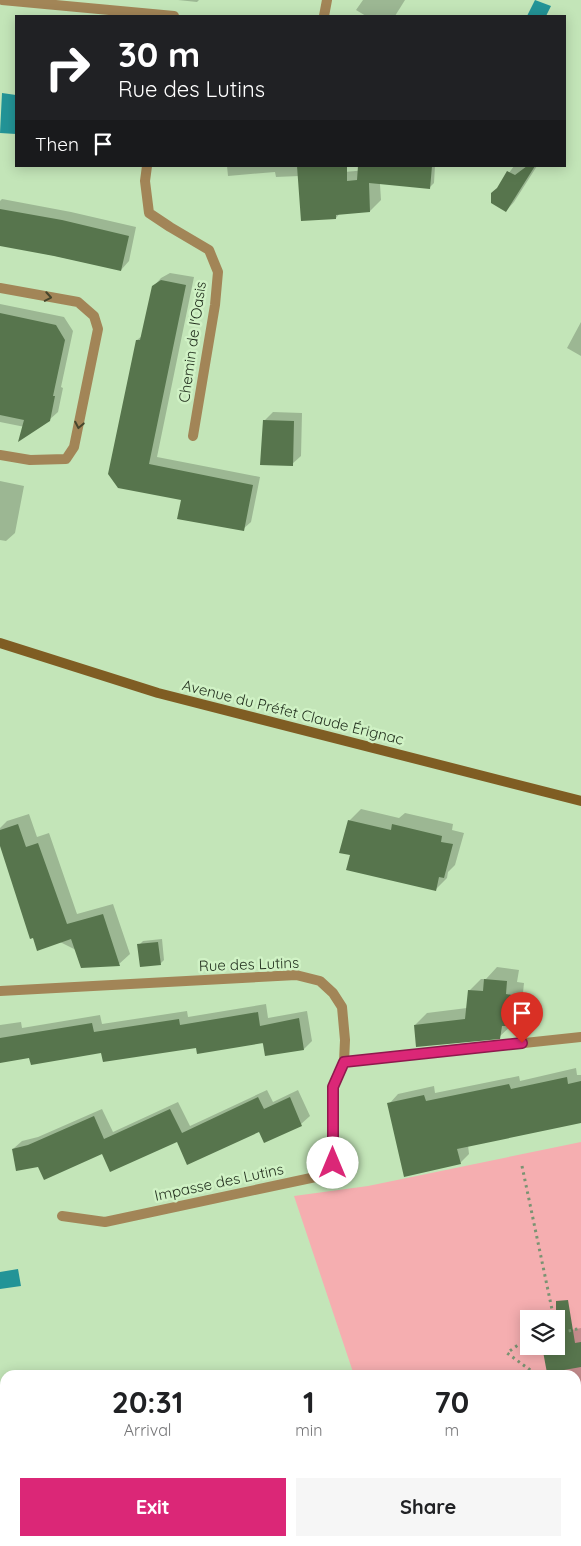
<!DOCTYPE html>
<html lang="en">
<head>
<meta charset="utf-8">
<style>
  :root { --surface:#fff; --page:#f6f6f6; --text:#202124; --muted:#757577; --accent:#db2777 }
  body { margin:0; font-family:Quicksand,sans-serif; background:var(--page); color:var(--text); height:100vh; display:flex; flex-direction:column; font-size:19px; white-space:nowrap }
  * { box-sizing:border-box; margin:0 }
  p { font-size:16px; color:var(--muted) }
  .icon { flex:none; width:28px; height:28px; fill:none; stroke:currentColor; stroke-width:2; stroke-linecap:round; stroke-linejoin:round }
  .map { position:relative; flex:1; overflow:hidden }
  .side { position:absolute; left:0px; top:1370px; width:581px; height:176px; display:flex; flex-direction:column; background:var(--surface); border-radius:15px 15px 0 0; box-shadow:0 2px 12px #0003 }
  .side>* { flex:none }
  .hud { position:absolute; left:15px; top:15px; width:551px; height:152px; border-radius:0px; box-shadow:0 2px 12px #0003; background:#202124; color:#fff; overflow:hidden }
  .controls { position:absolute; left:520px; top:1310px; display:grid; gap:10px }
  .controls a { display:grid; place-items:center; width:45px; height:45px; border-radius:0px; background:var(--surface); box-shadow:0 2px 12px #0003; font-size:25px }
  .pin { position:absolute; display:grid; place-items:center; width:42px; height:42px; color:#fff; margin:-51px -21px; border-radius:50% 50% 50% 0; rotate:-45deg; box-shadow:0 0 5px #0007 }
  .pin .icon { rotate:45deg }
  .me { position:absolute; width:55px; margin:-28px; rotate:0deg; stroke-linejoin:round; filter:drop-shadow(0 0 4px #0008) }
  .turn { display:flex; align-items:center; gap:18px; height:105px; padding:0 20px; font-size:22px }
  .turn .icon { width:65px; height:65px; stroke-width:2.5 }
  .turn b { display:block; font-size:35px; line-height:42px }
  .then { display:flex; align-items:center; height:48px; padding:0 20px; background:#0003; gap:10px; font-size:19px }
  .eta { display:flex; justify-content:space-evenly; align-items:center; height:85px; text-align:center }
  .eta b { font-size:30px; font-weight:700; line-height:35px }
  .primary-button { display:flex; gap:10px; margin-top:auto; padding:10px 20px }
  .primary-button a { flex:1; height:58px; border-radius:0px; background:var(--accent); color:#fff; font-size:20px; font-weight:700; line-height:58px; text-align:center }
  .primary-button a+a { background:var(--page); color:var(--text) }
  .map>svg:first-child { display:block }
</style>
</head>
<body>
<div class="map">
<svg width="581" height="1546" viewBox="0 0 581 1546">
  <rect width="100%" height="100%" fill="#c3e5b8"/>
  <!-- green -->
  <path fill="#f5aeb0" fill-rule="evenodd" d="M 581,1142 L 581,1385 L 576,1386 L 576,1375 L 354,1375 L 294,1196 L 368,1186 ZM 529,1319 L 556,1319 L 556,1346 L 529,1346 Z
    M 138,1541 L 409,1541 L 410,1546 L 139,1546 Z"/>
  <!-- water -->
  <path fill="#239497" d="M 535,0 L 551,6 L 546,16 L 527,16 Z
    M 2,93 L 16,95 L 16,134 L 0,133 Z
    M 18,1269 L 21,1286 L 0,1289 L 0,1272 Z"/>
  <!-- shadow -->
  <path fill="#0003" d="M 178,0 L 199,0 L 197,2 Z
    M 363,0 L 405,0 L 395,16 L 366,16 L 356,10 Z
    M 227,166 L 344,166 L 344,172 L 379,169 L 381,200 L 370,211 L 340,213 L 336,218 L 299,176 L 276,177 L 275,172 L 228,176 Z
    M 390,166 L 435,166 L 434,183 L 430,187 Z
    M 514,166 L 537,166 L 514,202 L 506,211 L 500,185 Z
    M 2,199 L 71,212 L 136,227 L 129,261 L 121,270 L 0,244 L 0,201 Z
    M 170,273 L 194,277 L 157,457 L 260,477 L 251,522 L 243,529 L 182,499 L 119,487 L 137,340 L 142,336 L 153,287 L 161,278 Z
    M 0,304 L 64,317 L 73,331 L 61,387 L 63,388 L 58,412 L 49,420 L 35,429 L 0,422 Z
    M 581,322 L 581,356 L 567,348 Z
    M 273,412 L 302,413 L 301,456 L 292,464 L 264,421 Z
    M 0,481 L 24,486 L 15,533 L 6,541 L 0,540 Z
    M 361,809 L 399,818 L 405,813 L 453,824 L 452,830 L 464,833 L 455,865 L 448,872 L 447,878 L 435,890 L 351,854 L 349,821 Z
    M 29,814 L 37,837 L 49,833 L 77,914 L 113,904 L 130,954 L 119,964 L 76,950 L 60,942 L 0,842 L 0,828 L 7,821 Z
    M 162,939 L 164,960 L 160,964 L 139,945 L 143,941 Z
    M 497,967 L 519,970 L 517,982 L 524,983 L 521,1012 L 512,1021 L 512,1025 L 499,1037 L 415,1025 L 427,1013 L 467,1008 L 469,991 L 481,979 L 486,979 Z
    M 266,1004 L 268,1018 L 307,1011 L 312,1041 L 304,1049 L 264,1041 L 30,1057 L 0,1062 L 0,1025 L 21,1022 L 22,1028 L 100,1015 L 102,1024 L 187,1011 L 188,1017 Z
    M 576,1068 L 577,1075 L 581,1075 L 581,1121 L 468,1145 L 469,1154 L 460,1163 L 389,1104 L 398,1094 L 434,1086 L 435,1093 L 519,1076 L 520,1081 Z
    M 267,1090 L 273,1102 L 298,1090 L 310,1116 L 301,1124 L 265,1141 L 260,1131 L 177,1140 L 103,1152 L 39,1166 L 13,1149 L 22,1141 L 38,1137 L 102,1109 L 113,1132 L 178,1102 L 190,1126 Z
    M 581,1328 L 581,1450 L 576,1451 L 576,1375 L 549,1375 L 543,1346 L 556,1346 L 556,1333 Z
    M 5,1436 L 5,1469 L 0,1471 L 0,1438 Z
    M 581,1528 L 581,1546 L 531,1546 L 550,1541 L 576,1541 L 576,1529 Z
    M 89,1541 L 131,1541 L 133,1546 L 85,1546 Z"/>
  <!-- building -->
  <path fill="#57754d" d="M 297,166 L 347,166 L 347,181 L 357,180 L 358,166 L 432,166 L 430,189 L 369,183 L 370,212 L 336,215 L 336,219 L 301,221 Z
    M 527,166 L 535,166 L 506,212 L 491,203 L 491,193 L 497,188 L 507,171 L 515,175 Z
    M 0,209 L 62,220 L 129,236 L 121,271 L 54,256 L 0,246 Z
    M 161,280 L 186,285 L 149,464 L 253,485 L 244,531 L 177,519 L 181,500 L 118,488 L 108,474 L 136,340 L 140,340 L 152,286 Z
    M 0,313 L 56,325 L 65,340 L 53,396 L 55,396 L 50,421 L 18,442 L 24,420 L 0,415 Z
    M 263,420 L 294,421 L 293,466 L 260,465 Z
    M 348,820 L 391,830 L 392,824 L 442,836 L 441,842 L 453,844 L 444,878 L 439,877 L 436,891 L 346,870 L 350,855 L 339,853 Z
    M 18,824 L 26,847 L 38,843 L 67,924 L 103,914 L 120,966 L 81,968 L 71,939 L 37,951 L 33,938 L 30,939 L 0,846 L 0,830 Z
    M 158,942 L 161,965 L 140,967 L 137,944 Z
    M 484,979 L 507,981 L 506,994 L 512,995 L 509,1026 L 502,1026 L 500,1039 L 416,1047 L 414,1025 L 465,1019 L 468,990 L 483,991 Z
    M 258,1012 L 260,1026 L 299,1018 L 304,1050 L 265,1056 L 261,1032 L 263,1043 L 197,1054 L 196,1048 L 103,1062 L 101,1053 L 31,1065 L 29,1058 L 0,1063 L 0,1038 L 92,1023 L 94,1032 L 179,1019 L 180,1025 Z
    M 567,1077 L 568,1084 L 581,1081 L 581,1123 L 457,1149 L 461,1164 L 404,1177 L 387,1103 L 424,1095 L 426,1101 L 509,1084 L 511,1089 Z
    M 258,1097 L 264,1109 L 290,1097 L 302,1126 L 264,1143 L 259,1132 L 187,1165 L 177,1142 L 110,1172 L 102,1154 L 44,1180 L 38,1167 L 16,1171 L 12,1149 L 28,1145 L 94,1116 L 104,1139 L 170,1109 L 182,1133 Z
    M 568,1300 L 575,1343 L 581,1342 L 581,1367 L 547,1373 L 542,1346 L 556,1346 L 556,1301 Z"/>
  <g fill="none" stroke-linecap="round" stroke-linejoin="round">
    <!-- path -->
    <path stroke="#7a9372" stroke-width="3" stroke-dasharray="2.5 4" stroke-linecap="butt" d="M 522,1166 L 554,1319
      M 556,1334 L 581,1328
      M 529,1340 L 518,1345 L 507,1353 L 537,1375
      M 576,1379 L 581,1378"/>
    <!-- street -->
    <path stroke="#a28557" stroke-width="10" d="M 2,0 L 174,16
      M 324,16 L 327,0
      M 147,166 L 145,181 L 149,213 L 170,227 L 209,250 L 218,272 L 215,305 L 193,436
      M 0,288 L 78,302 L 94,316 L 98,329 L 74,447 L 66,459 L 30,460 L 0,455
      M 0,991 L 296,975 L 320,981 L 333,993 L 342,1007 L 345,1040 L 344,1062 L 581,1037
      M 62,1216 L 105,1222 L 325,1175 L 333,1163 L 333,1087 L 344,1062
      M 576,1495 L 581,1494
      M 433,1541 L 434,1546"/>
    <!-- secondary -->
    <path stroke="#7f5d23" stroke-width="10" d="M 0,643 L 158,693 L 581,801"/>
  </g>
  <!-- one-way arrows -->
  <defs><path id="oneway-chevron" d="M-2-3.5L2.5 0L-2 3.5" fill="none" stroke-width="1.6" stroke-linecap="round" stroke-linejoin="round" transform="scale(1.25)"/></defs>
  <g stroke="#46462c">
    <use href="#oneway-chevron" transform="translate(48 297) rotate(10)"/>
    <use href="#oneway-chevron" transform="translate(79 425) rotate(101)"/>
  </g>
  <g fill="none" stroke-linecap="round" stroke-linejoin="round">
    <!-- route casing -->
    <g stroke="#8e194d" stroke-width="12">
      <path id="route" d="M 333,1163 L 333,1087 L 344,1062 L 522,1043"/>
    </g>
    <!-- route -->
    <use href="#route" stroke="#db2777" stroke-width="9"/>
  </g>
  <g text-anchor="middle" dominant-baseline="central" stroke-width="5" stroke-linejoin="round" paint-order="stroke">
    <!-- street labels -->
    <g font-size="15" fill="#1e2b1a" stroke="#d0f2c5">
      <text transform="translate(192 342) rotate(-82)">Chemin de l'Oasis</text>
      <text transform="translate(293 712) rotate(14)">Avenue du Préfet Claude Érignac</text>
      <text transform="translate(249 964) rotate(-2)">Rue des Lutins</text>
      <text transform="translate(219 1182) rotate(-12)">Impasse des Lutins</text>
    </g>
  </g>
</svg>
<div class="controls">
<a><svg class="icon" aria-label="layers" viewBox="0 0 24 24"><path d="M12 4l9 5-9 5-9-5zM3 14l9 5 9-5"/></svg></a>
</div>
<div class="pin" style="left:522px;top:1043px;background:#d93025"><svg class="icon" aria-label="arrive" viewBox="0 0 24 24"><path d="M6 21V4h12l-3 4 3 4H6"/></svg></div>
<svg class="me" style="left:333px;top:1163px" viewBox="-20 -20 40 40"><circle r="19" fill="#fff"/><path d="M0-13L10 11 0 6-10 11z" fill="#db2777"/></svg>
<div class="hud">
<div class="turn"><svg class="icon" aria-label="right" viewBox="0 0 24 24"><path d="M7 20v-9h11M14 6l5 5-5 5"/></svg><div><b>30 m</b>Rue des Lutins</div></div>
<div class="then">Then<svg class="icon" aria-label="arrive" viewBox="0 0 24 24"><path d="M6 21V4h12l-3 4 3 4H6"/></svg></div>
</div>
<section class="side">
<div class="eta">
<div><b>20:31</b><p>Arrival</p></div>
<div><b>1</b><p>min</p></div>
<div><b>70</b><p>m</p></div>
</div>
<div class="primary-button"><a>Exit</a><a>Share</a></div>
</section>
</div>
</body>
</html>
